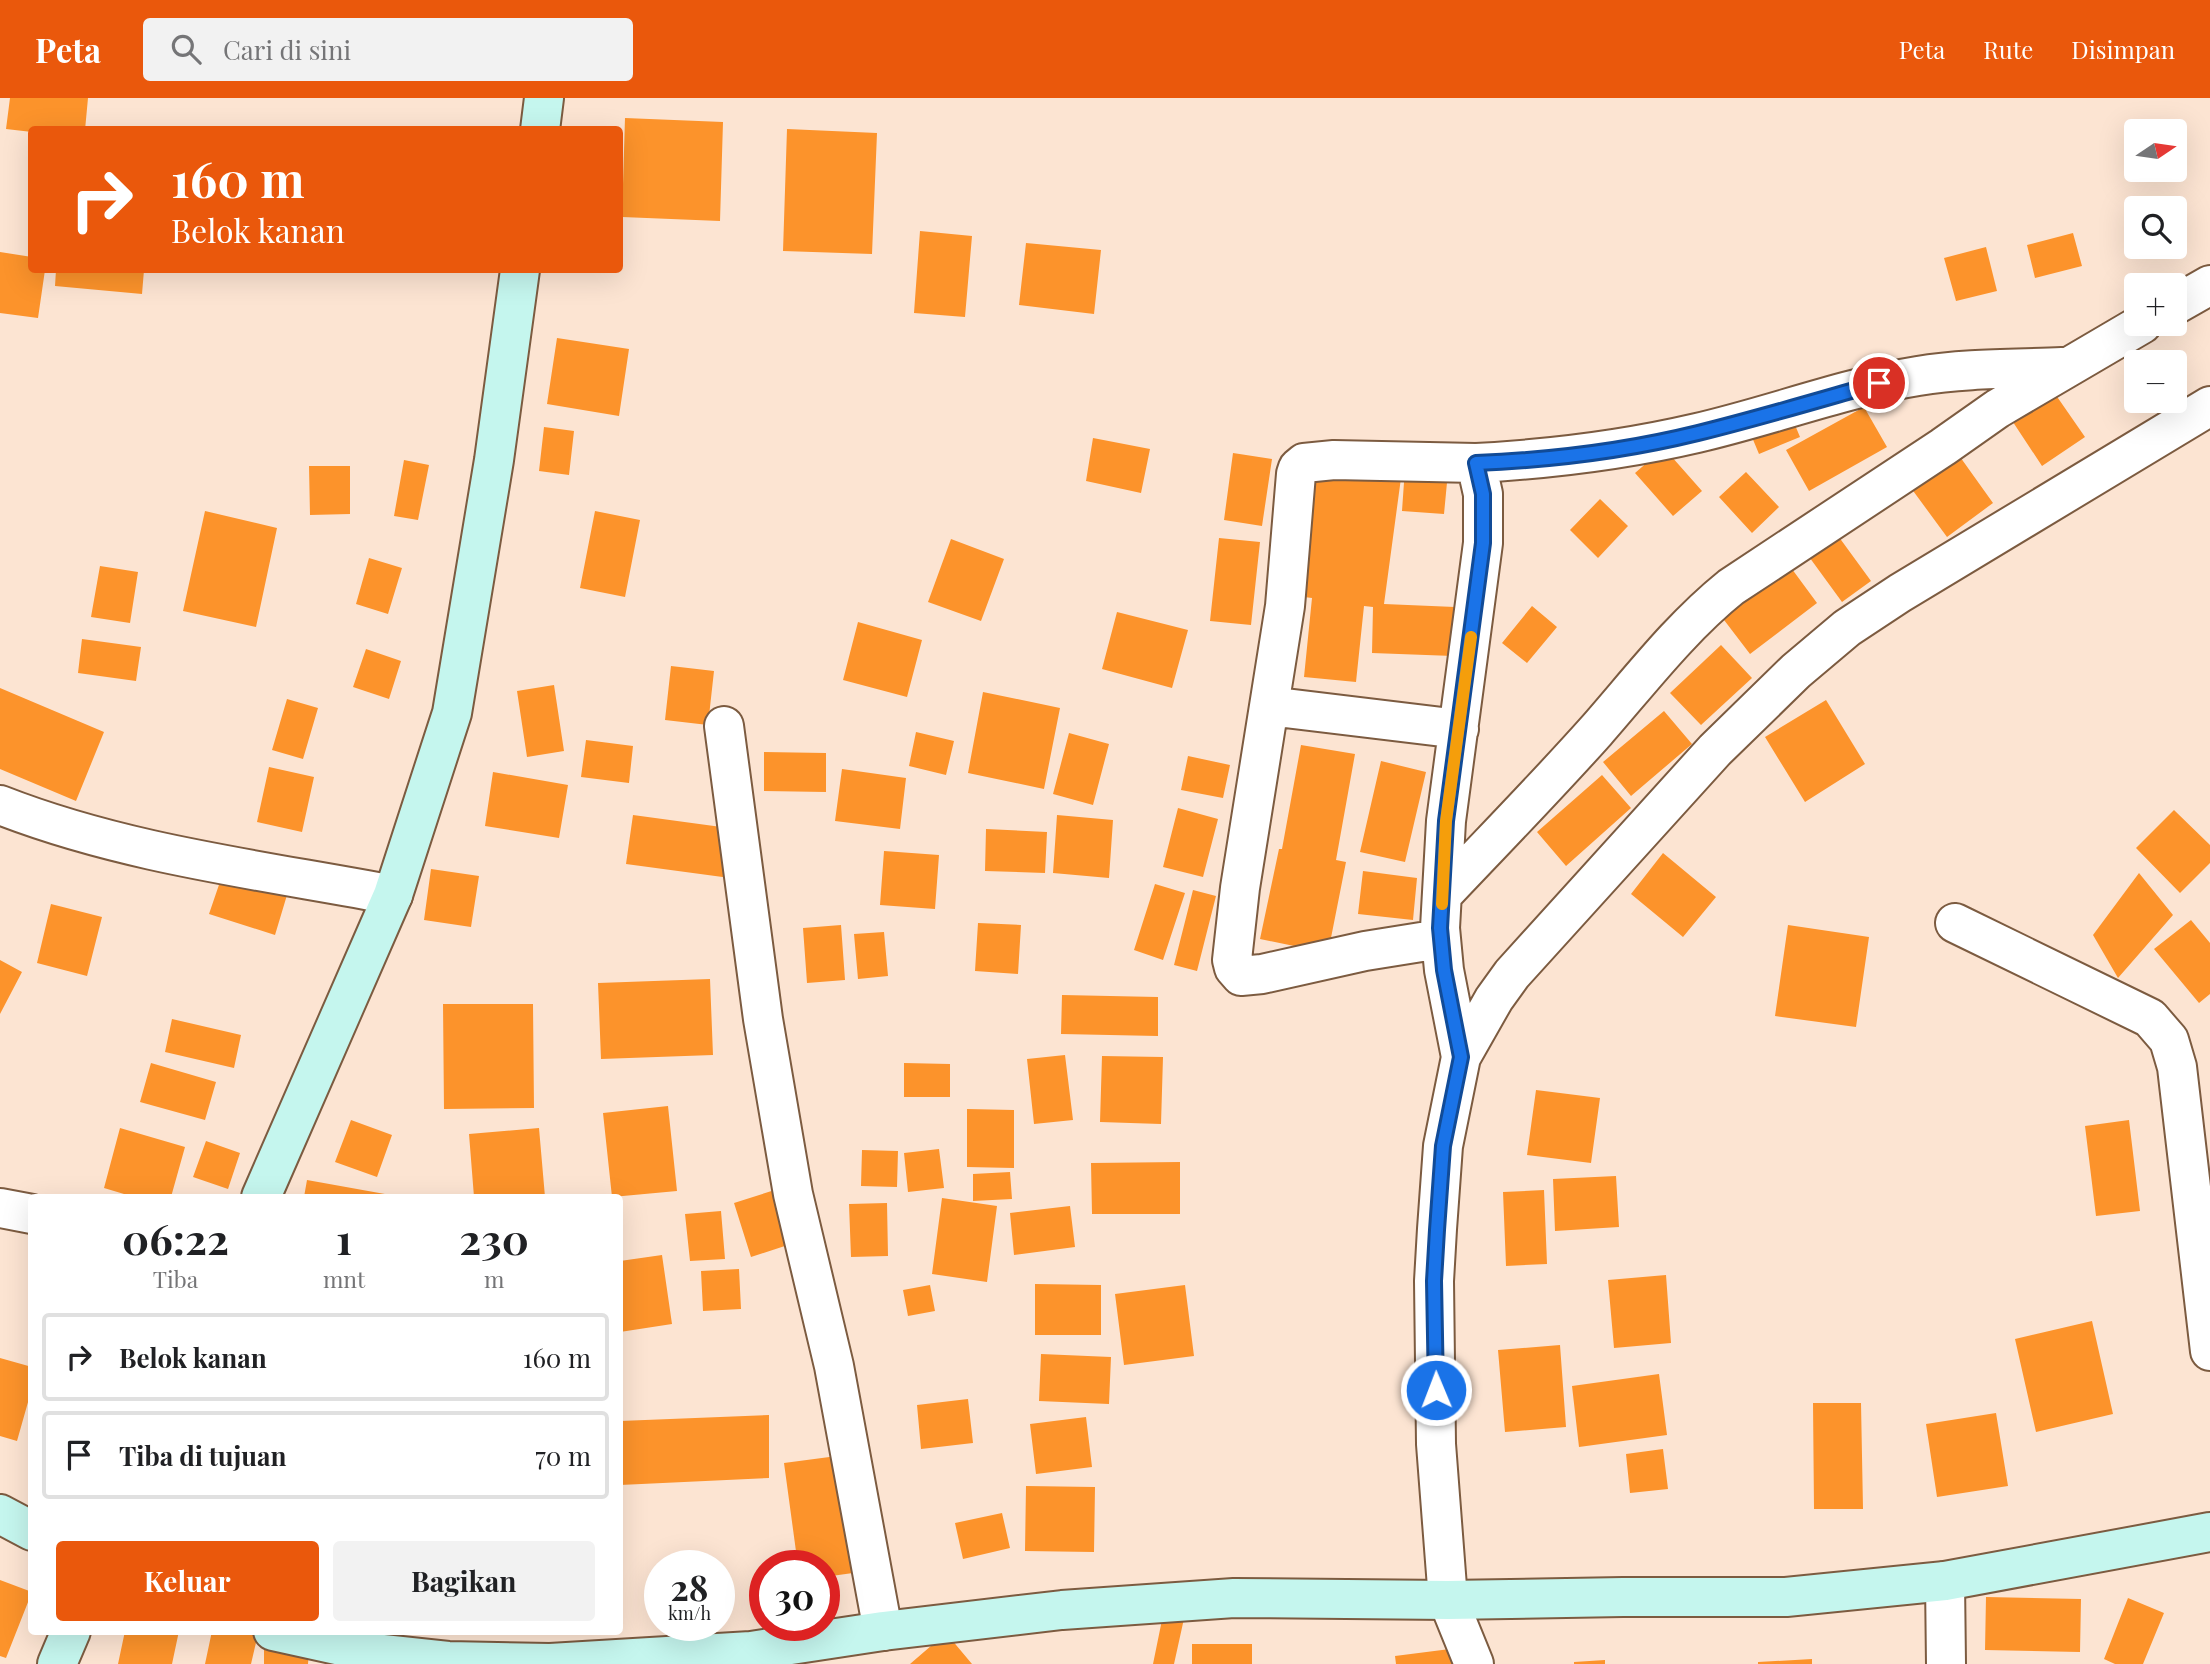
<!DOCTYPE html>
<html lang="id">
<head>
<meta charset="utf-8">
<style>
  :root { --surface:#fff; --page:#f2f2f2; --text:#202124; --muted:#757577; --line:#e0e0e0; --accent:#ea580c }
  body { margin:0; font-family:"Playfair Display",serif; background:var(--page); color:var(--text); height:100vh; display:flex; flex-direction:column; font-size:26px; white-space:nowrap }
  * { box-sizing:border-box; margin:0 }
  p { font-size:23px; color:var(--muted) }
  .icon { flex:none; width:38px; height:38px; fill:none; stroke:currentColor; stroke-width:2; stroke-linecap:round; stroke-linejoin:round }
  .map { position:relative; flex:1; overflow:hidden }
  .sheet { position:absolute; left:28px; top:1096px; width:595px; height:441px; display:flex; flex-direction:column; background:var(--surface); border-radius:7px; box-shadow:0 7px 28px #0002 }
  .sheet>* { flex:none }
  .top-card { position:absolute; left:28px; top:28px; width:595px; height:147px; border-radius:7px; box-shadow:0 7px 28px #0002; background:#ea580c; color:#fff; overflow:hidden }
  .needle { width:46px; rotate:77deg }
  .tools { position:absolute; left:2124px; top:21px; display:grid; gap:14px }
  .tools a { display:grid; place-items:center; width:63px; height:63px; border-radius:7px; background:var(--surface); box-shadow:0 7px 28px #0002; font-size:35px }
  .speed { position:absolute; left:644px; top:1452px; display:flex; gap:14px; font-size:35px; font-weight:700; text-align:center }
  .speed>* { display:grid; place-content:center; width:91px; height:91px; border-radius:50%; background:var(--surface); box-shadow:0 7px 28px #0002; line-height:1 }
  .speed small { font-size:18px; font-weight:400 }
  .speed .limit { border:10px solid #d22; background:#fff; color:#111 }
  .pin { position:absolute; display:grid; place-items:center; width:60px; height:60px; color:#fff; margin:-30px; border:4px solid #fff; border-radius:50%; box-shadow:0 2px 7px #0007 }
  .me { position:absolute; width:77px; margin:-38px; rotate:359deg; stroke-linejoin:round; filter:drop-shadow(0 0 5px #0008) }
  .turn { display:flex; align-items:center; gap:24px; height:147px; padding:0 28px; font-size:32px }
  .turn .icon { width:91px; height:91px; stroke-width:2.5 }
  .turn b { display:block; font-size:49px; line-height:60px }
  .eta { display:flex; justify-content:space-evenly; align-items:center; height:119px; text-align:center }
  .eta b { font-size:42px; font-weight:700; line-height:49px }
  .cta { display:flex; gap:14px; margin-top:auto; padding:14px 28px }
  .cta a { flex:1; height:80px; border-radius:7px; background:var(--accent); color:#fff; font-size:28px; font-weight:700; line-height:80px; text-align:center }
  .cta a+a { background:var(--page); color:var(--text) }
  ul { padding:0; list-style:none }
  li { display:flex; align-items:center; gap:21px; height:88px; margin:0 14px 10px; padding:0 14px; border:4px solid var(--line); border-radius:7px }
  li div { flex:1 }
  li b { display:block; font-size:26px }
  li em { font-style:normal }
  header { display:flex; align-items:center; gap:42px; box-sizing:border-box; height:98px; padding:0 35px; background:var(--accent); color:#fff }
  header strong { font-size:33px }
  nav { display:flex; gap:38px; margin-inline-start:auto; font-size:24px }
  .search { width:490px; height:63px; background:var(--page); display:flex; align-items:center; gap:18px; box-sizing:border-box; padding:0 24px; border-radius:7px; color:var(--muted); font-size:26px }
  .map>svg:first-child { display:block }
</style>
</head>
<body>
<header>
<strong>Peta</strong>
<div class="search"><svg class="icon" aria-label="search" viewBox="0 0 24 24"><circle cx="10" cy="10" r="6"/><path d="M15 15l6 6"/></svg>Cari di sini</div>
<nav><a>Peta</a><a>Rute</a><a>Disimpan</a></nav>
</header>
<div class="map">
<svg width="2210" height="1566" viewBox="0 0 2210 1566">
  <rect width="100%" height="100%" fill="#fce4d2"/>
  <!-- building -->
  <path fill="#fc932b" d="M 10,0 L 88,0 L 85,32 L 32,32 L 32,34 L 6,31 Z
    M 625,20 L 723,24 L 720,123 L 622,119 Z
    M 787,31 L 877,35 L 872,156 L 783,153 Z
    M 920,133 L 972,138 L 965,219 L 914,215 Z
    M 2073,135 L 2082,168 L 2035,180 L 2027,147 Z
    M 1026,145 L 1101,152 L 1094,216 L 1019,207 Z
    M 1986,149 L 1997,193 L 1956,203 L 1944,160 Z
    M 0,154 L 32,159 L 32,172 L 45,172 L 38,220 L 0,215 Z
    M 56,172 L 144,172 L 142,196 L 55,188 Z
    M 557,240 L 629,251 L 619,318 L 547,306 Z
    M 2051,290 L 2085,339 L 2042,368 L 2009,318 Z
    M 1864,309 L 1887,349 L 1809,393 L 1786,352 Z
    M 1790,315 L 1800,339 L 1759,356 L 1749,332 Z
    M 544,329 L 574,333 L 569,377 L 539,373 Z
    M 1093,340 L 1150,351 L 1141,395 L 1086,383 Z
    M 1664,350 L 1702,393 L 1673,418 L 1635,375 Z
    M 1233,355 L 1272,361 L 1262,428 L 1224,422 Z
    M 1958,356 L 1993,405 L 1947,439 L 1911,390 Z
    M 404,362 L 429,367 L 418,422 L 394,418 Z
    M 309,368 L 350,368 L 350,416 L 310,417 Z
    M 1313,368 L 1401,380 L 1384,506 L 1455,509 L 1453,558 L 1372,555 L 1373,509 L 1364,508 L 1356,584 L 1304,579 L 1312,500 L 1296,498 Z
    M 1405,370 L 1448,374 L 1444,416 L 1402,413 Z
    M 1746,374 L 1779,409 L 1752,435 L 1719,399 Z
    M 1600,401 L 1628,428 L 1598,460 L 1570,432 Z
    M 205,413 L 277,430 L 256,529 L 183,513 Z
    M 595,413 L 640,422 L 625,499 L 580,490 Z
    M 1836,435 L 1871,483 L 1842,504 L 1807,456 Z
    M 1219,440 L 1260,444 L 1251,527 L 1210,523 Z
    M 951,441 L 1004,461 L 981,523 L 928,504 Z
    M 369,460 L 402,470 L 388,516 L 356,506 Z
    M 1789,467 L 1817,505 L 1750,556 L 1721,518 Z
    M 100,468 L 138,474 L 130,525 L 91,519 Z
    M 1532,508 L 1557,529 L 1527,565 L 1502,545 Z
    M 1117,514 L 1188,532 L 1172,590 L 1102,571 Z
    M 858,524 L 922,542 L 907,599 L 843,582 Z
    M 82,541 L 141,549 L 136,583 L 78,575 Z
    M 1721,547 L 1752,580 L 1701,627 L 1670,595 Z
    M 366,551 L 401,563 L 389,601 L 353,589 Z
    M 671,568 L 714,573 L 708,627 L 665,622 Z
    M 554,587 L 564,653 L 527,659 L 517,593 Z
    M 0,590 L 104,634 L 76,703 L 0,671 Z
    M 983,594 L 1060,610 L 1044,691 L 968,675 Z
    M 287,601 L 318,610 L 303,661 L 272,652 Z
    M 1826,602 L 1865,666 L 1805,704 L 1765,639 Z
    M 1664,613 L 1692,646 L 1631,698 L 1603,664 Z
    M 916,634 L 954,643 L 946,677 L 909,668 Z
    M 1069,635 L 1109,646 L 1093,707 L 1053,696 Z
    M 586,642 L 633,648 L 629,685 L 581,679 Z
    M 1301,647 L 1355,656 L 1336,762 L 1346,764 L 1328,855 L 1260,841 L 1279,751 L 1282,751 Z
    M 764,654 L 826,655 L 826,694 L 764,693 Z
    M 1188,658 L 1230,667 L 1223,700 L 1181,692 Z
    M 1381,663 L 1426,674 L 1405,764 L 1360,754 Z
    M 269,669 L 314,679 L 302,734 L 257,724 Z
    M 842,671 L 906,680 L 900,731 L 835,723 Z
    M 493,674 L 568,687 L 559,740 L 485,728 Z
    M 1602,677 L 1631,710 L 1566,768 L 1537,734 Z
    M 1178,710 L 1218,721 L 1203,779 L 1163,769 Z
    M 2174,712 L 2210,747 L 2210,765 L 2180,795 L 2136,750 Z
    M 633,717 L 736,731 L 730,780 L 626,766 Z
    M 1057,717 L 1113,722 L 1109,780 L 1053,775 Z
    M 986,731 L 1047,734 L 1045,775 L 985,773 Z
    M 884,753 L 939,757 L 935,811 L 880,807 Z
    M 1663,755 L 1716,799 L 1683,839 L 1631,796 Z
    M 431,771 L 479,778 L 471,829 L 424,822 Z
    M 1363,773 L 1417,780 L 1413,822 L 1358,816 Z
    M 223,775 L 287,797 L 275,837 L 209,816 Z
    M 2139,775 L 2173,817 L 2118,880 L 2093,837 Z
    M 1155,786 L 1185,795 L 1163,862 L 1134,852 Z
    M 1193,792 L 1216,798 L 1197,873 L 1174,867 Z
    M 51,806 L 102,819 L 87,878 L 37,865 Z
    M 2191,822 L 2210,845 L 2210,896 L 2199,905 L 2154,851 Z
    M 978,825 L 1021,827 L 1018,876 L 975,873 Z
    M 841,827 L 845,882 L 807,885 L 803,830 Z
    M 1788,827 L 1869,839 L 1856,929 L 1775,918 Z
    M 884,834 L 888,878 L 858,881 L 854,836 Z
    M 0,862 L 22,874 L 0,916 Z
    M 710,881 L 713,957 L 601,961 L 598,885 Z
    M 1062,897 L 1158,899 L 1158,938 L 1061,936 Z
    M 443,906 L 533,906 L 534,1010 L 444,1011 Z
    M 172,921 L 241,937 L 234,970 L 165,954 Z
    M 1065,957 L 1073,1022 L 1034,1026 L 1027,961 Z
    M 1102,958 L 1163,959 L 1161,1026 L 1100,1024 Z
    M 151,965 L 216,984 L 205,1022 L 140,1004 Z
    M 904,965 L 950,966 L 950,999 L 904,999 Z
    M 1536,992 L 1600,1000 L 1591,1065 L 1527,1057 Z
    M 668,1008 L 677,1093 L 612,1099 L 603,1015 Z
    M 967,1011 L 1014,1012 L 1014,1070 L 967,1069 Z
    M 351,1022 L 392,1037 L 377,1079 L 335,1064 Z
    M 2129,1022 L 2140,1113 L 2096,1118 L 2085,1028 Z
    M 120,1030 L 185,1049 L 171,1099 L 134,1099 L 104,1090 Z
    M 539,1030 L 545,1099 L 474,1099 L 469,1036 Z
    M 206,1043 L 240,1055 L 228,1091 L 193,1079 Z
    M 939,1051 L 944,1090 L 908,1094 L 904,1055 Z
    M 862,1052 L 898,1053 L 897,1089 L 861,1088 Z
    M 1180,1064 L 1180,1116 L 1092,1116 L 1091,1065 Z
    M 1010,1074 L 1012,1101 L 973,1103 L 973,1076 Z
    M 1616,1078 L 1619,1129 L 1555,1133 L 1553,1081 Z
    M 307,1082 L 396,1098 L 396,1099 L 304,1099 Z
    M 781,1090 L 797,1144 L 751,1159 L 734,1105 Z
    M 1544,1092 L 1547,1166 L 1506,1168 L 1503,1094 Z
    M 942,1100 L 997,1108 L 987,1184 L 932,1176 Z
    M 887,1105 L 888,1158 L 851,1159 L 849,1106 Z
    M 1070,1108 L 1075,1149 L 1014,1157 L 1010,1115 Z
    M 721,1113 L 725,1161 L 690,1163 L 685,1116 Z
    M 662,1157 L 672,1226 L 620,1234 L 620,1163 Z
    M 739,1171 L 741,1211 L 703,1213 L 701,1173 Z
    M 1666,1177 L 1671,1245 L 1614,1250 L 1608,1182 Z
    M 1035,1186 L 1101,1187 L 1101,1237 L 1035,1237 Z
    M 930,1187 L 935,1213 L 908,1218 L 903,1192 Z
    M 1185,1187 L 1194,1258 L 1124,1267 L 1115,1196 Z
    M 2092,1223 L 2113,1316 L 2036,1334 L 2015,1241 Z
    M 1560,1247 L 1566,1329 L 1505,1334 L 1498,1252 Z
    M 1041,1256 L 1111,1259 L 1109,1306 L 1039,1303 Z
    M 0,1260 L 32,1269 L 32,1290 L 17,1343 L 0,1338 Z
    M 1659,1276 L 1667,1337 L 1579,1349 L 1572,1288 Z
    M 968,1301 L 973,1345 L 921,1351 L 917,1307 Z
    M 1813,1305 L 1861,1305 L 1863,1411 L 1814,1411 Z
    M 1996,1315 L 2008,1388 L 1937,1399 L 1926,1326 Z
    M 769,1317 L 769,1380 L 620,1387 L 620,1323 Z
    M 1086,1319 L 1092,1369 L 1036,1376 L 1030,1326 Z
    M 1663,1351 L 1668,1391 L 1630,1395 L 1626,1356 Z
    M 837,1358 L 853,1475 L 824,1479 L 824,1468 L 798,1468 L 784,1365 Z
    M 1026,1388 L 1095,1389 L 1094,1454 L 1025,1453 Z
    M 1002,1415 L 1010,1450 L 963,1461 L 955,1425 Z
    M 0,1482 L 32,1494 L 6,1560 L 0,1558 Z
    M 1986,1499 L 2081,1501 L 2080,1554 L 1985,1552 Z
    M 2128,1500 L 2164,1515 L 2143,1566 L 2115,1566 L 2104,1561 Z
    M 1164,1512 L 1185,1516 L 1174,1566 L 1153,1566 Z
    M 125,1533 L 179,1533 L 172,1566 L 118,1566 Z
    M 212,1533 L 243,1533 L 258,1536 L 251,1566 L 205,1566 Z
    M 946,1535 L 972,1566 L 910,1566 Z
    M 1192,1546 L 1252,1546 L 1252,1566 L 1192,1566 Z
    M 264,1550 L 309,1552 L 308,1566 L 264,1566 Z
    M 1450,1551 L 1452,1566 L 1396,1566 L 1395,1558 Z
    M 1812,1561 L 1812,1566 L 1758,1566 L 1758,1564 Z
    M 1605,1562 L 1605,1566 L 1574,1566 L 1574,1564 Z"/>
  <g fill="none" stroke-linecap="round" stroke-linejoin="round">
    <!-- street casing -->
    <g stroke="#7c5b40" stroke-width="42">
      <path id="street" d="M 2175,207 L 2210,187
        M 1476,365 C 1550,361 1624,352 1697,335 C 1771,318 1843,290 1918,278 C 1965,270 2014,271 2062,269
        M 1269,608 L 1459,631
        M 724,628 L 763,921 L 793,1096 L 834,1268 L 883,1533
        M 0,707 C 125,756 261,772 393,797
        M 1443,796 C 1494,742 1546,689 1596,633 C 1639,584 1680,530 1731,489 L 1943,349 L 1997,311 L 2142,226
        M 1955,825 L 2150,920 L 2169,942 L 2177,969 L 2210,1253
        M 1440,841 L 1365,853 L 1262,876 L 1241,878 L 1234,870 L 1232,862 L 1240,790 L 1285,508 L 1296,376 L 1298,370 L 1304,365 L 1334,362 L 1476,365 L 1483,396 L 1483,445 L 1446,723 L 1440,830 L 1444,872 L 1461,959
        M 0,1110 L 32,1116
        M 1945,1483 L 1946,1566
        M 1474,1566 L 1448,1502 L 1436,1346 L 1434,1183 L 1437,1131 L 1443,1048 L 1461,959 L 1494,901 L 1512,876 L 1715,652 L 1796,573 L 1847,530 L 1900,495 L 2210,308"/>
    </g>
    <!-- secondary casing -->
    <g stroke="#7c5b40" stroke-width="42">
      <path id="secondary" d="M 540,32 L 544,0
        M 261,1099 L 393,797 L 452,615 L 494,362 L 520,172
        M 0,1416 L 32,1433
        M 273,1533 L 373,1555 L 448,1563 L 550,1565 L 751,1553 L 883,1533 L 1062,1512 L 1234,1500 L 1448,1502 L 1623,1499 L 1786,1499 L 1945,1483 L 2210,1434
        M 57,1566 L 71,1533"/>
    </g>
    <!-- street -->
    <use href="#street" stroke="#fff" stroke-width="38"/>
    <!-- secondary -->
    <use href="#secondary" stroke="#c5f6ee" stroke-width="38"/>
  </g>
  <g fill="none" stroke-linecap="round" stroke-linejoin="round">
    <!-- route casing -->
    <g stroke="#114b97" stroke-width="18">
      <path id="route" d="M 1436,1292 L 1434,1183 L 1437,1132 L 1443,1048 L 1461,959 L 1444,872 L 1440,830 L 1446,723 L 1483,445 L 1483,396 L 1476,365 C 1551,362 1625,353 1698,335 C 1759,320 1819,302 1879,285"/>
    </g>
    <!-- route -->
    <use href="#route" stroke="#1a73e8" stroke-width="12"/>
    <!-- slow -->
    <path stroke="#f59e0b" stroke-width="12" d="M 1442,806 L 1446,723 L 1471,539"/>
  </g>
</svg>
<div class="tools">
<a><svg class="needle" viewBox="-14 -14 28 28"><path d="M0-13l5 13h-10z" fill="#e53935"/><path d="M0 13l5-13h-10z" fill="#757577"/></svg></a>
<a><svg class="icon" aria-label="search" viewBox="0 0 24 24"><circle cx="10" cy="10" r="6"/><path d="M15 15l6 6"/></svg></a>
<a>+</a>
<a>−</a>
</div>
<div class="speed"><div>28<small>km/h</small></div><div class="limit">30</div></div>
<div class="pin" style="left:1879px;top:285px;background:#d93025"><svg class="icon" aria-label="arrive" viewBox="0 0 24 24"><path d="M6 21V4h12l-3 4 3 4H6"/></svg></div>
<svg class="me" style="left:1436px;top:1292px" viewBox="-20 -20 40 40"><circle r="17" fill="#1a73e8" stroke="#fff" stroke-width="3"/><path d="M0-11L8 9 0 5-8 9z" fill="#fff"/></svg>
<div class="top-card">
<div class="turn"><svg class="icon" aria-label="right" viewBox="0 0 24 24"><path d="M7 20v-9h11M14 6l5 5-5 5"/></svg><div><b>160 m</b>Belok kanan</div></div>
</div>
<section class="sheet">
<div class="eta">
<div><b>06:22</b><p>Tiba</p></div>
<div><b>1</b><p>mnt</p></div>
<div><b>230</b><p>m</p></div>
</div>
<ul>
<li><svg class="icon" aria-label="right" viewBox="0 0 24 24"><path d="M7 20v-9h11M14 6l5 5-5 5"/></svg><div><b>Belok kanan</b></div><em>160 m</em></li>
<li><svg class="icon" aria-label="arrive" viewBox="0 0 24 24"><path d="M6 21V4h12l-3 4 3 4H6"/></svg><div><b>Tiba di tujuan</b></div><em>70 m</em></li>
</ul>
<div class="cta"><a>Keluar</a><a>Bagikan</a></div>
</section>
</div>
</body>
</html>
